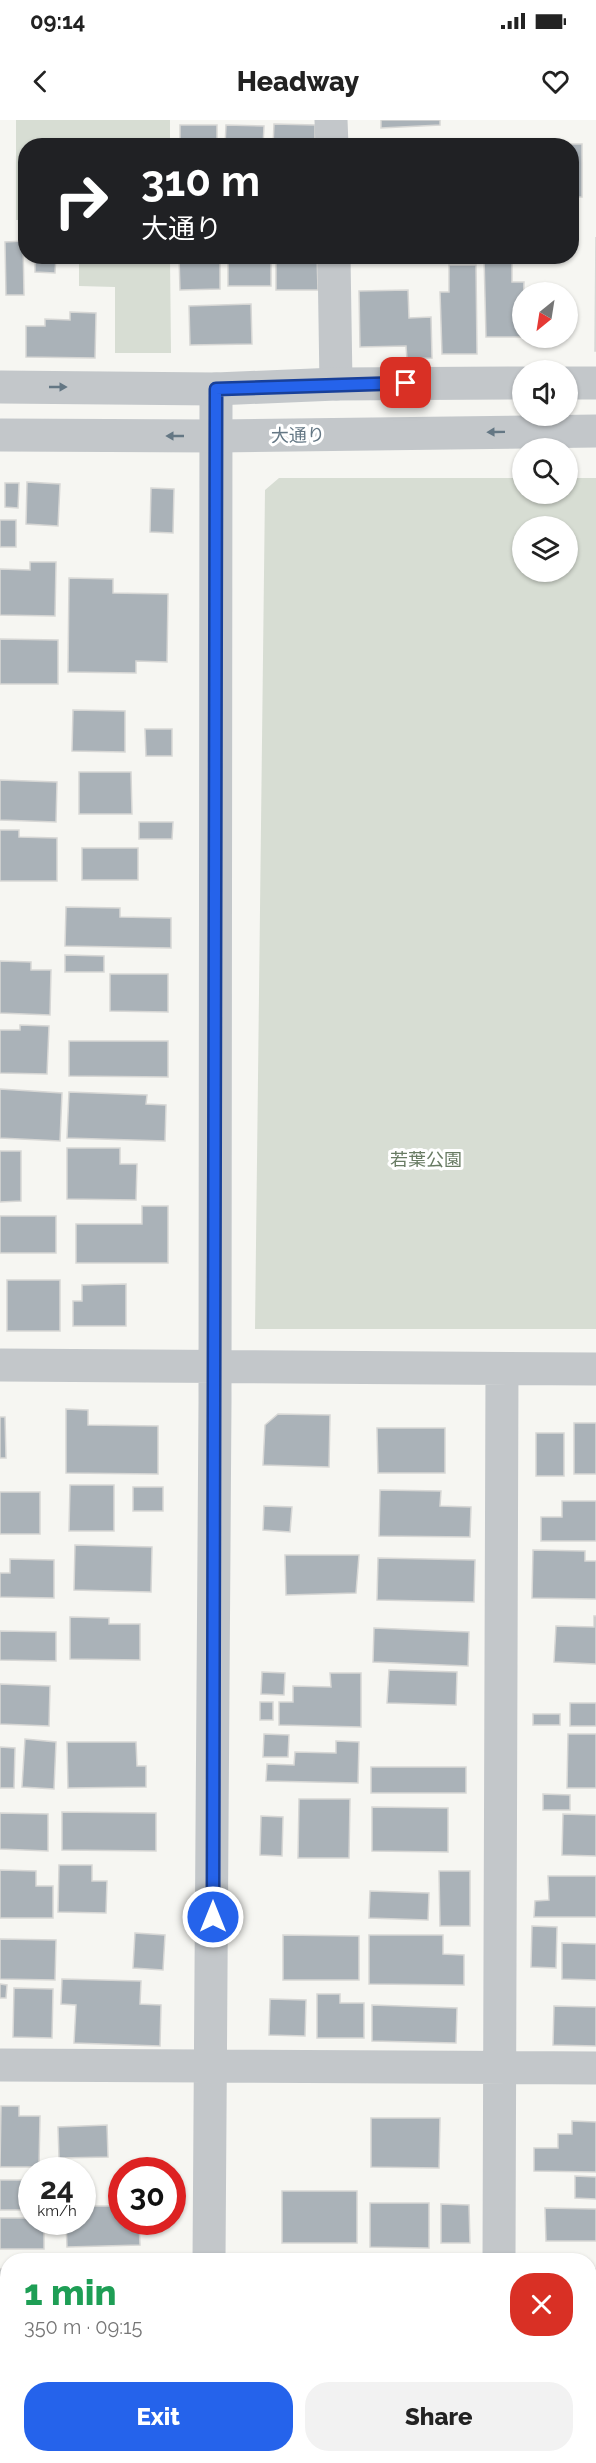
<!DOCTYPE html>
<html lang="en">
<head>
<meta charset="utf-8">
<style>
  :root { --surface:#fff; --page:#f2f2f2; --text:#222; --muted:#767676; --accent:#2563eb }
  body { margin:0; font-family:Raleway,"Noto Sans JP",sans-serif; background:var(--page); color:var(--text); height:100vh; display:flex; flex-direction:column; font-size:22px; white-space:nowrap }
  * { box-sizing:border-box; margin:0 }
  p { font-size:20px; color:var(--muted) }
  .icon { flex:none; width:33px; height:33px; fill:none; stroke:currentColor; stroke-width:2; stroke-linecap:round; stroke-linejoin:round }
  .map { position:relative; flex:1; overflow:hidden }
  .side { position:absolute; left:0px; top:2133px; width:597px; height:210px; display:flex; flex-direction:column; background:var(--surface); border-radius:24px 24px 0 0; box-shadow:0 2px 4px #0004 }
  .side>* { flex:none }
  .top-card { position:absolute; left:18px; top:18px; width:561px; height:126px; border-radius:24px; box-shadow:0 2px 4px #0004; background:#202124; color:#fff; overflow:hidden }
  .needle { width:39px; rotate:210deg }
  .controls { position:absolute; left:512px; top:162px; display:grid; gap:12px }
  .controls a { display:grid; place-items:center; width:66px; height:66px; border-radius:50%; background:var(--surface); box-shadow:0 2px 4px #0004; font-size:30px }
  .speed { position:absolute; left:18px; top:2037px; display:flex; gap:12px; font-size:30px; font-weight:700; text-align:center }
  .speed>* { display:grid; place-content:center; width:78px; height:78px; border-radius:50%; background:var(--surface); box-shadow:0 2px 4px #0004; line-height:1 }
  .speed small { font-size:15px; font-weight:400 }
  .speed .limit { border:9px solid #d22; background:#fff; color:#111 }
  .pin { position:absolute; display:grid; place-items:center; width:51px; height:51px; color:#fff; margin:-26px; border-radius:12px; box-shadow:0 3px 9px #0006 }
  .me { position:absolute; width:66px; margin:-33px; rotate:0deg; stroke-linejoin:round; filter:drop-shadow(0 0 4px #0008) }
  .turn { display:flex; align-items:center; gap:21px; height:126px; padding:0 24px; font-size:27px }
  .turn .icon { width:78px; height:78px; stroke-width:2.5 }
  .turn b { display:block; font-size:42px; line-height:51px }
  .round { display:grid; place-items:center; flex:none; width:63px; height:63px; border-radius:24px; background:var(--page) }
  .overview { display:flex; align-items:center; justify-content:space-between; height:102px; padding:0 24px }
  h1 { font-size:36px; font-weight:800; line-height:45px; color:#1e9e55 }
  .cta { display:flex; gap:12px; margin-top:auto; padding:12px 24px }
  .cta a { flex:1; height:69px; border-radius:24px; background:var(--accent); color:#fff; font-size:24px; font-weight:800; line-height:69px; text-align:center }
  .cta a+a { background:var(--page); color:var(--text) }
  .status { display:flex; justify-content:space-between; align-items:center; height:42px; padding:0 30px; background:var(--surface); direction:ltr }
  .status svg { height:16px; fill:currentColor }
  header { display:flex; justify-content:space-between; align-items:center; height:78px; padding:0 24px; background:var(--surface); font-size:27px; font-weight:800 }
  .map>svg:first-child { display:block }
</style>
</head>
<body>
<div class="status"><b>09:14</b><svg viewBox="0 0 49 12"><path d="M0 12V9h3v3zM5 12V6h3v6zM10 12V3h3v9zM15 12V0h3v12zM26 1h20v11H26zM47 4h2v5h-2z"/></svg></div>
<header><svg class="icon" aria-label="back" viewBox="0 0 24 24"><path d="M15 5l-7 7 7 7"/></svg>Headway<svg class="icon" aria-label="heart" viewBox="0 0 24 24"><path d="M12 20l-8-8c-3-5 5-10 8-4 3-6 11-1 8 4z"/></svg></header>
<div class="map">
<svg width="596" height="2343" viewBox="0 0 596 2343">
  <rect width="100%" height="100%" fill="#f6f6f2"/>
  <!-- green -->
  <path fill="#d7ddd3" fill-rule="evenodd" d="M 16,0 L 170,0 L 170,25 L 26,26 L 25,100 L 16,100 Z
    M 79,137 L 170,137 L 171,233 L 115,233 L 115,167 L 79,166 Z
    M 279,358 L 522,358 L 522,374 L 567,374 L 567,358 L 596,358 L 596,1209 L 255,1209 L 265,370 ZM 522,406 L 567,406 L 567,452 L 522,452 Z"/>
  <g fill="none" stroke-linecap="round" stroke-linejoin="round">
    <!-- stream -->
    <path stroke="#b8c6c9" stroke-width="10" d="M 0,2245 L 8,2248"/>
  </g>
  <!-- building -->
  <path fill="#aab2b8" stroke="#d7d7d5" stroke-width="1.5" d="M 381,0 L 440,0 L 440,5 L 381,8 Z
    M 274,4 L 315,5 L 315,26 L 273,26 Z
    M 180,5 L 217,5 L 217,26 L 180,26 Z
    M 226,5 L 264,6 L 263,26 L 225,26 Z
    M 533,24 L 582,24 L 582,77 L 572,77 L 572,26 Z
    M 596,117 L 596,231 L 595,231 Z
    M 23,121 L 24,175 L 6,175 L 5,122 Z
    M 35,136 L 56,136 L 55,153 L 35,152 Z
    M 179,136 L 220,136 L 220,169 L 180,170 Z
    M 228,136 L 271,136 L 271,166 L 228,166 Z
    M 276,136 L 317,136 L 318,170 L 276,170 Z
    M 440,136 L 475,136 L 475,139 L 440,140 Z
    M 484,136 L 512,136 L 512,162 L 524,162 L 522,217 L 486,217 Z
    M 449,145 L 476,145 L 477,234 L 442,234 L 440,172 L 449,172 Z
    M 408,170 L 409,198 L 431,197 L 432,238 L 407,239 L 406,226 L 360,227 L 359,171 Z
    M 251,184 L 252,224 L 190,225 L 189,186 Z
    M 70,192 L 96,193 L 95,238 L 26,237 L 26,206 L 45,206 L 45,199 L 70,200 Z
    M 27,362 L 60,364 L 58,406 L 26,404 Z
    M 5,363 L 19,363 L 18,388 L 5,387 Z
    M 151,368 L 174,369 L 173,413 L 150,412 Z
    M 0,400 L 16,400 L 16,427 L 0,427 Z
    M 30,442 L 56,442 L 55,496 L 0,495 L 0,449 L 30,450 Z
    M 69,458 L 113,459 L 113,473 L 168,474 L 167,542 L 136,541 L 136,553 L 68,552 Z
    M 0,519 L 58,520 L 58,564 L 0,564 Z
    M 73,590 L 125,591 L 125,632 L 72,631 Z
    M 145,609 L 172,609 L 172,636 L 146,636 Z
    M 79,652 L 131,652 L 132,694 L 79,694 Z
    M 0,660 L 57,662 L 56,702 L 0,700 Z
    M 139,702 L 173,702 L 172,719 L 139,719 Z
    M 0,710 L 19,710 L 19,717 L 57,718 L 57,761 L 0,761 Z
    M 82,728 L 138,728 L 138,760 L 82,760 Z
    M 66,787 L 120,788 L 120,797 L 171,798 L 171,828 L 65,826 Z
    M 65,835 L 104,836 L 104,852 L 65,852 Z
    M 0,841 L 31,842 L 31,850 L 51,850 L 50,895 L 0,893 Z
    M 110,854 L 168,854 L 168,892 L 110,891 Z
    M 20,905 L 49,906 L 47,954 L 0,953 L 0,910 L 20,910 Z
    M 69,921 L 168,921 L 168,957 L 69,956 Z
    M 0,969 L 62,973 L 60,1021 L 0,1018 Z
    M 69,972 L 147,975 L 146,984 L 166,985 L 165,1021 L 67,1018 Z
    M 67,1028 L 120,1028 L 120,1044 L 137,1044 L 136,1080 L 67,1079 Z
    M 0,1031 L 21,1031 L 21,1081 L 0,1082 Z
    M 142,1086 L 168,1086 L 168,1143 L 76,1143 L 76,1104 L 142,1104 Z
    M 0,1096 L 56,1096 L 56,1133 L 0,1133 Z
    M 7,1160 L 60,1160 L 60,1211 L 7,1211 Z
    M 126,1164 L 126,1206 L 73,1206 L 73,1181 L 82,1181 L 82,1165 Z
    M 66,1289 L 88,1290 L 88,1305 L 158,1306 L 158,1354 L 66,1353 Z
    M 278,1294 L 330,1295 L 329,1347 L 263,1345 L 265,1305 Z
    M 0,1297 L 5,1297 L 6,1338 L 0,1338 Z
    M 574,1303 L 596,1303 L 596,1354 L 574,1354 Z
    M 377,1308 L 445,1308 L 445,1353 L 378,1353 Z
    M 536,1313 L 564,1313 L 564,1356 L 536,1356 Z
    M 70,1365 L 114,1365 L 114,1411 L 69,1411 Z
    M 133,1367 L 163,1367 L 163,1391 L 133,1391 Z
    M 380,1370 L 441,1371 L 440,1386 L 471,1387 L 470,1417 L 379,1416 Z
    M 0,1372 L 40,1372 L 40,1414 L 0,1414 Z
    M 562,1381 L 596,1381 L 596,1421 L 541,1421 L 541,1397 L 562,1397 Z
    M 264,1386 L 292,1387 L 290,1412 L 263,1410 Z
    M 75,1425 L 152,1427 L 151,1472 L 74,1470 Z
    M 533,1430 L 585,1431 L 585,1441 L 596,1441 L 596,1479 L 532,1478 Z
    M 285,1435 L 359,1435 L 356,1473 L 286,1475 Z
    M 378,1438 L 475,1440 L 474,1482 L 377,1480 Z
    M 10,1439 L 54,1440 L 54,1478 L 0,1477 L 0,1453 L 10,1453 Z
    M 594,1496 L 596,1496 L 596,1544 L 554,1542 L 556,1506 L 594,1507 Z
    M 70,1497 L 109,1498 L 109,1504 L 140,1504 L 140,1540 L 70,1539 Z
    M 374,1508 L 469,1512 L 468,1546 L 373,1542 Z
    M 0,1511 L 56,1512 L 56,1541 L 0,1540 Z
    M 389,1550 L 457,1552 L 456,1585 L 387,1583 Z
    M 262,1552 L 285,1553 L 284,1575 L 261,1574 Z
    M 330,1553 L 361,1553 L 361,1607 L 279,1605 L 279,1582 L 293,1582 L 293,1566 L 331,1567 Z
    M 0,1564 L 50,1566 L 49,1606 L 0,1604 Z
    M 260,1582 L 273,1582 L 273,1600 L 260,1600 Z
    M 570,1583 L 596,1583 L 596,1606 L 570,1606 Z
    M 533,1594 L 560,1594 L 560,1605 L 533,1605 Z
    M 264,1614 L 289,1615 L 288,1637 L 263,1637 Z
    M 568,1614 L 596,1614 L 596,1668 L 567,1668 Z
    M 25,1619 L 56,1622 L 54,1669 L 22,1667 Z
    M 336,1621 L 359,1622 L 358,1663 L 266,1661 L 267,1644 L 294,1645 L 295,1632 L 336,1633 Z
    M 67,1622 L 136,1622 L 137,1646 L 146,1646 L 146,1667 L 68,1668 Z
    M 0,1627 L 15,1628 L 14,1668 L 0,1668 Z
    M 371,1647 L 466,1647 L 466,1673 L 371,1673 Z
    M 543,1674 L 570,1675 L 570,1690 L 543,1690 Z
    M 299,1679 L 350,1679 L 349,1738 L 298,1738 Z
    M 372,1687 L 448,1688 L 448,1732 L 372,1731 Z
    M 62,1692 L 156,1693 L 156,1731 L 62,1730 Z
    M 0,1693 L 48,1694 L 48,1731 L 0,1729 Z
    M 563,1694 L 596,1695 L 596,1736 L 562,1735 Z
    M 261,1696 L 283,1697 L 282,1736 L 260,1735 Z
    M 59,1745 L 92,1745 L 92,1761 L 107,1761 L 106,1793 L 58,1792 Z
    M 0,1750 L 36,1751 L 36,1766 L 53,1766 L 53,1798 L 0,1798 Z
    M 439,1751 L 470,1751 L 470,1806 L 440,1806 Z
    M 548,1756 L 596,1756 L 596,1797 L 534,1797 L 535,1781 L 549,1780 Z
    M 370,1771 L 429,1773 L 428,1800 L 369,1798 Z
    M 532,1806 L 557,1807 L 556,1848 L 531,1847 Z
    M 135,1813 L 165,1815 L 163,1850 L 133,1848 Z
    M 283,1815 L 359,1816 L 359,1860 L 283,1860 Z
    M 369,1815 L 443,1815 L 443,1834 L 464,1835 L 464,1865 L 369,1864 Z
    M 0,1819 L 56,1820 L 55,1860 L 0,1859 Z
    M 562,1823 L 596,1824 L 596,1860 L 562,1859 Z
    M 62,1859 L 141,1861 L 140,1884 L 161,1885 L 160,1926 L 74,1923 L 76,1885 L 61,1884 Z
    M 0,1864 L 7,1865 L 6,1878 L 0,1878 Z
    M 14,1868 L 53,1869 L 52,1918 L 13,1917 Z
    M 317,1874 L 340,1874 L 340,1883 L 364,1883 L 364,1918 L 317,1918 Z
    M 270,1879 L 306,1880 L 305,1916 L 269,1915 Z
    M 372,1885 L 457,1888 L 456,1923 L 372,1921 Z
    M 554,1886 L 596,1887 L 596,1926 L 553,1925 Z
    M 1,1986 L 19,1986 L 19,1996 L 40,1996 L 39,2047 L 0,2047 Z
    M 371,1998 L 440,1998 L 439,2048 L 371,2047 Z
    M 572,2001 L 596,2002 L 596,2052 L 534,2051 L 534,2028 L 558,2028 L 558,2014 L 572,2014 Z
    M 107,2005 L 108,2037 L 59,2038 L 58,2007 Z
    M 575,2056 L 596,2057 L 596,2079 L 575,2078 Z
    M 0,2060 L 32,2060 L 32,2090 L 0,2090 Z
    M 282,2071 L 357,2071 L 357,2123 L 282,2123 Z
    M 370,2083 L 429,2083 L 429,2128 L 370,2127 Z
    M 441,2084 L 469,2085 L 470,2123 L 441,2123 Z
    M 82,2086 L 122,2086 L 122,2102 L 139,2102 L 140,2125 L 67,2127 L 66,2102 L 82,2102 Z
    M 545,2088 L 596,2089 L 596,2121 L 546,2121 Z
    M 0,2098 L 32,2098 L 32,2102 L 44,2102 L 44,2129 L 0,2129 Z
    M 0,2149 L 8,2149 L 8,2201 L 0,2201 Z
    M 590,2149 L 596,2149 L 596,2192 L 590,2192 Z
    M 590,2205 L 596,2205 L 596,2235 L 590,2235 Z
    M 590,2259 L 596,2259 L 596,2309 L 590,2308 Z
    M 398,2336 L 462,2336 L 462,2343 L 398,2343 Z"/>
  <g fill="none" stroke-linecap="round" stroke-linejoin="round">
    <!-- trunk casing -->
    <g stroke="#b6b9bc" stroke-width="36">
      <path id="trunk" d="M 0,2311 L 8,2314
        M 64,2336 L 84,2343"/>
    </g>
    <!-- minor -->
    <path stroke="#c3c7ca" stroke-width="33" d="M 331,0 L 332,26
      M 334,136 L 336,264
      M 0,1245 L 596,1249
      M 0,1945 L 596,1948
      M 209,2140 L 215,1282 L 216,269
      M 499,2140 L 502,1250
      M 500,2336 L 500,2343
      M 10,2343 L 11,2336
      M 206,2343 L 206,2336"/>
    <!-- tertiary -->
    <path stroke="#c3c7ca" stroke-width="33" d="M 567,263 L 596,263
      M 0,267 L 216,269 L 336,264 L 522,263
      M 0,315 L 216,316 L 596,311"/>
    <!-- trunk -->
    <use href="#trunk" stroke="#fff" stroke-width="33"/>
  </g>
  <!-- one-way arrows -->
  <defs><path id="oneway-solid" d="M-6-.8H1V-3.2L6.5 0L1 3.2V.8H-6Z" transform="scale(1.5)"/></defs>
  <g fill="#647784">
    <use href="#oneway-solid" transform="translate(58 267)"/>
    <use href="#oneway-solid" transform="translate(496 312) rotate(179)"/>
    <use href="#oneway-solid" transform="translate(175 316) rotate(-180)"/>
  </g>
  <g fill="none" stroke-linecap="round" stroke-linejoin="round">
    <!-- route casing -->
    <g stroke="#184099" stroke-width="15">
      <path id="route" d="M 213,1797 L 216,269 L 406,263"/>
    </g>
    <!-- route -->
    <use href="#route" stroke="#2563eb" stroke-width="10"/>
  </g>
  <g text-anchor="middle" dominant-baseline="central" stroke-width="6" stroke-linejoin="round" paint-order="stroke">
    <!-- street labels -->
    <g font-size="18" fill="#647784" stroke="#fff">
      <text transform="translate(298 315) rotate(-1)">大通り</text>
    </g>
    <!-- park labels -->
    <g font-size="18" fill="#687b63" stroke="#fff">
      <text x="426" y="1039">若葉公園</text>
    </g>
  </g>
</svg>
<div class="controls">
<a><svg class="needle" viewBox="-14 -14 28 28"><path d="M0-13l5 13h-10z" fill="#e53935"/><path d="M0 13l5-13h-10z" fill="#767676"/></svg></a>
<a><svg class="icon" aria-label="sound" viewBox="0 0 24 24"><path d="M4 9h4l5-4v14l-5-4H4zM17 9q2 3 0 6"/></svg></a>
<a><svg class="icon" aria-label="search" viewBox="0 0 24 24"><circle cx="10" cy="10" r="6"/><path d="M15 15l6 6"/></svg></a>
<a><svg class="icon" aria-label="layers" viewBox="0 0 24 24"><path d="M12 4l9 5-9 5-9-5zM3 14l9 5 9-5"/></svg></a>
</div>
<div class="speed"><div>24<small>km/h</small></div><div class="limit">30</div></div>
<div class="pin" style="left:406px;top:263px;background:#d93025"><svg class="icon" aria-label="arrive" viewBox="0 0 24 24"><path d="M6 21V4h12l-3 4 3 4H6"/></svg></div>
<svg class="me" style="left:213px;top:1797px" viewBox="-20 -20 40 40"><circle r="17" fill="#2563eb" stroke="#fff" stroke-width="3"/><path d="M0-11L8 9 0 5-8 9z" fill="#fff"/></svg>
<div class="top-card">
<div class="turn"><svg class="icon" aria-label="right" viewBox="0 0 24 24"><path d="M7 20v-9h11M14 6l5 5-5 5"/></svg><div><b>310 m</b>大通り</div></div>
</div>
<section class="side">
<div class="overview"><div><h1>1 min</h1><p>350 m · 09:15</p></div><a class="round" style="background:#d93025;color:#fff"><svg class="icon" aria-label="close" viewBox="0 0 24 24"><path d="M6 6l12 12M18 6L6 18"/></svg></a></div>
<div class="cta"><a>Exit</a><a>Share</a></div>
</section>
</div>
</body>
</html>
